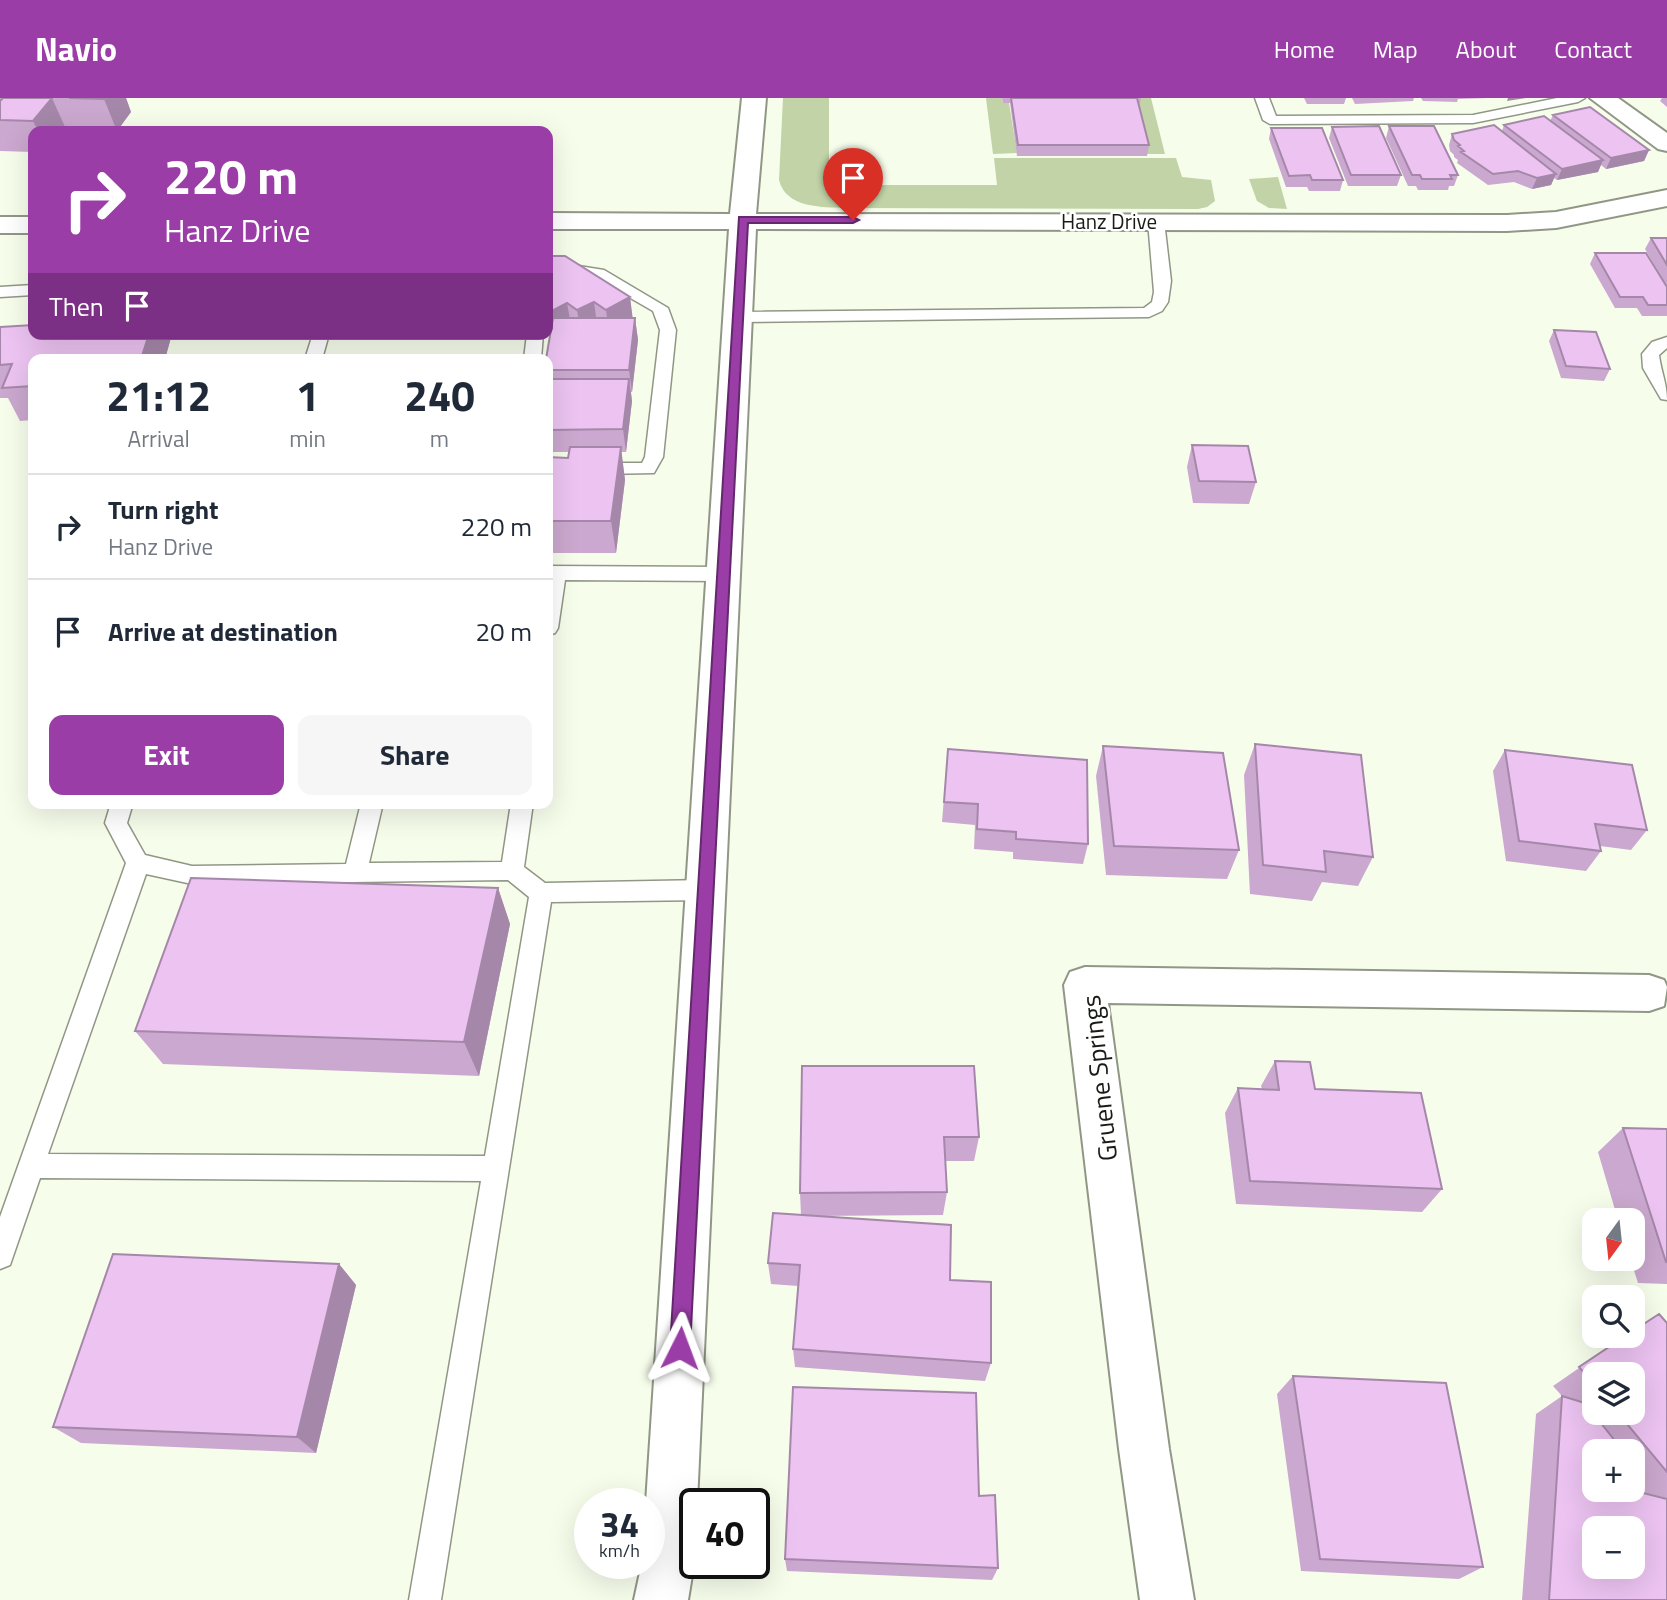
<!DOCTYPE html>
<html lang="en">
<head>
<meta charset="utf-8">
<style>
  :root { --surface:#fff; --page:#f6f6f7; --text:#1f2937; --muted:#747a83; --line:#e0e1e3; --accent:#9a3da7 }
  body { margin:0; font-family:"Titillium Web",sans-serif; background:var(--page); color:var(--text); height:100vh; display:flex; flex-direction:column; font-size:26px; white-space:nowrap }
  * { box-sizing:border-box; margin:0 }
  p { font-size:23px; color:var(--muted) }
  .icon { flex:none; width:38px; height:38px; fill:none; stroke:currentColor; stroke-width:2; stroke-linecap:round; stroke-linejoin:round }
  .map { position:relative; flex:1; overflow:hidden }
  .details { position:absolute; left:28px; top:256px; width:525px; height:455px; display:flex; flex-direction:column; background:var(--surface); border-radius:14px; box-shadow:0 7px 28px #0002 }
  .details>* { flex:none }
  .hud { position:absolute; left:28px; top:28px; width:525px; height:214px; border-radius:14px; box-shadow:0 7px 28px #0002; background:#9a3da7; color:#fff; overflow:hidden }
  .needle { width:46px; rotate:195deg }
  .fabs { position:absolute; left:1582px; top:1110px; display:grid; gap:14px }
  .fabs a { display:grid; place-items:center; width:63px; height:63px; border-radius:14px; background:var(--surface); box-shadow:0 7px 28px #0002; font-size:35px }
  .speed { position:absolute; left:574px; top:1390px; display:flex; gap:14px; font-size:35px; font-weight:700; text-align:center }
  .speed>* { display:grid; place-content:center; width:91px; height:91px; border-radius:50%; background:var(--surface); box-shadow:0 7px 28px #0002; line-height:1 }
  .speed small { font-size:18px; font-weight:400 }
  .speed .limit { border:4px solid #111; border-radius:10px; background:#fff; color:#111 }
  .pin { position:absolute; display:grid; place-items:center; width:60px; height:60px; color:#fff; margin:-72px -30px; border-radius:50% 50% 50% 0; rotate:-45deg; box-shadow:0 0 7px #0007 }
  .pin .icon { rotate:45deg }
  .me { position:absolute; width:77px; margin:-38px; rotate:3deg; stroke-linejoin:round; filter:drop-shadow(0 0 5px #0008) }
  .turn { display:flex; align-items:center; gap:24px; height:147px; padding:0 21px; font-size:32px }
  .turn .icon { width:91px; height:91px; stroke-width:2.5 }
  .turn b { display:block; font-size:49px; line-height:60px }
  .then { display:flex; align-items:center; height:66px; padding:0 21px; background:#0003; gap:14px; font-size:26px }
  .eta { display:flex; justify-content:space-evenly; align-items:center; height:119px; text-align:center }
  .eta b { font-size:42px; font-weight:700; line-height:49px }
  .primary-button { display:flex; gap:14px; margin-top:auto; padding:14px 21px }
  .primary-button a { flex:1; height:80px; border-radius:14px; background:var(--accent); color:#fff; font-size:28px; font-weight:700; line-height:80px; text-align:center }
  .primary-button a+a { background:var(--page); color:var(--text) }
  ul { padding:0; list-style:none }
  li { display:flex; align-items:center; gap:21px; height:105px; padding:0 21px; border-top:2px solid var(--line) }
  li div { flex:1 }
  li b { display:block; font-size:26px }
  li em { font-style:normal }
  header { display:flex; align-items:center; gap:42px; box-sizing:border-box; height:98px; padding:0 35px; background:var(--accent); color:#fff }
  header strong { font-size:33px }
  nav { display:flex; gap:38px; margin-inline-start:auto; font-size:24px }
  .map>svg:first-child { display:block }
</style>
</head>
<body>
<header>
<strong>Navio</strong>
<nav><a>Home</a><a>Map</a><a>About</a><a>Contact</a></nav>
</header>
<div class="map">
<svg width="1667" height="1502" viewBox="0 0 1667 1502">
  <rect width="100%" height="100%" fill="#f6fdeb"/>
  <!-- green -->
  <path fill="#c1d3a7" d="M 783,0 L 829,0 L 829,87 L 997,87 L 994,60 L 1176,60 L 1182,79 L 1211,82 L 1215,103 L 1207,109 L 1198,111 L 845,110 C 821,109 786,110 779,82 Z
    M 986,0 L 1002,0 L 1003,5 L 1009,5 L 1017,55 L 993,56 Z
    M 1139,0 L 1151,0 L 1165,56 L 1146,56 L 1134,5 Z
    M 1278,79 L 1287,111 L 1269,110 L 1257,103 L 1249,81 Z"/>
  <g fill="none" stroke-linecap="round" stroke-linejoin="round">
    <!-- service casing -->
    <g stroke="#909786" stroke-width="3">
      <path id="service" d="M 1255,0 L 1269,0 L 1276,18 L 1473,17 L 1557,0 L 1585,0 L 1578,4 L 1473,25 L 1270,26 L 1263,22 Z
        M 1156,118 L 1164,123 L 1171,183 L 1168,204 L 1162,213 L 1149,219 L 738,224 L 730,219 L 738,214 L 1144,210 L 1152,204 L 1154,194 L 1148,123 Z
        M 548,163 L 604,172 L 668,210 L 676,232 L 663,359 L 654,375 L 548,377 L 548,365 L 642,365 L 645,359 L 660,232 L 653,213 L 594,179 L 548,173 Z
        M 33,187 L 33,197 L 0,199 L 0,189 Z
        M 313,236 L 329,236 L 322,261 L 305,261 Z
        M 527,236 L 543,236 L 541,261 L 524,261 Z
        M 1667,239 L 1667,250 L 1659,257 C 1661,274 1667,285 1667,302 L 1661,301 L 1643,270 L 1642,256 L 1652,244 Z
        M 548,468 L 723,469 L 730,471 L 733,476 L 730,481 L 723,483 L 565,482 L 558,530 L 555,535 L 548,537 Z
        M 111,705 L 133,705 L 127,725 L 145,757 L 192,768 L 346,766 L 361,705 L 383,705 L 369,765 L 502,764 L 511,705 L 533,705 L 524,769 L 545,785 L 706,782 L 714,785 L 718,792 L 714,799 L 706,802 L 551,804 L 441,1502 L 409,1502 L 481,1083 L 40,1080 L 10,1167 L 0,1171 L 0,1119 L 126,765 L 105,725 ZM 146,776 L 192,786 L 508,782 L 529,799 L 485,1058 L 48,1056 Z"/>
    </g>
    <!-- minor casing -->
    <g stroke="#909786" stroke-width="4">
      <path id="minor" d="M 1590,0 L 1618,0 L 1667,35 L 1667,53 L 1658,51 Z
        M 1085,869 L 1649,877 L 1664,882 L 1667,889 L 1664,908 L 1649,913 L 1108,905 L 1169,1351 L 1194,1502 L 1140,1502 L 1119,1351 L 1064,887 L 1070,874 Z"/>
    </g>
    <!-- tertiary casing -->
    <g stroke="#909786" stroke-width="4">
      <path id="tertiary" d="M 742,0 L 766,0 L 756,116 L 1507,117 L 1556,114 L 1667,92 L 1667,108 L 1556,130 L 1507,133 L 756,131 L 697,1405 L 695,1405 L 694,1465 L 688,1502 L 634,1502 L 642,1465 L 649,1465 L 649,1405 L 646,1405 L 729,131 L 548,131 L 548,115 L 730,116 Z
        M 0,119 L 33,119 L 33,135 L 0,135 Z"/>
    </g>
    <!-- service -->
    <use href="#service" fill="#fff" fill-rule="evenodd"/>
    <!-- minor -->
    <use href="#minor" fill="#fff" fill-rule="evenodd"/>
    <!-- tertiary -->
    <use href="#tertiary" fill="#fff" fill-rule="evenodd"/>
  </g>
  <!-- wall -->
  <path fill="#cba8cf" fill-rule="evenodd" d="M 0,0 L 126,0 L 131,14 L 117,33 L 66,31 L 64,33 L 33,33 L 33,54 L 0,53 Z
    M 1002,0 L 1141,0 L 1140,5 L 1139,5 L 1149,47 L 1147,58 L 1017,58 L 1010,5 L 1003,5 Z
    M 1304,0 L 1346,0 L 1344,6 L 1307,6 Z
    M 1352,0 L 1414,0 L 1413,3 L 1355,6 Z
    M 1421,0 L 1489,0 L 1458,1 L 1457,4 L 1423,3 Z
    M 1662,0 L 1667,0 L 1667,9 L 1660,3 Z
    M 1553,17 L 1649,52 L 1644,63 L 1606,71 L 1601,67 L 1598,74 L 1557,82 L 1554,80 L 1551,87 L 1532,91 L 1514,84 L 1488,87 L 1457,65 L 1458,62 L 1454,59 L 1454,57 L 1450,53 L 1449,47 L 1452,36 L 1502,33 L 1504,27 L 1550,23 Z
    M 1389,28 L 1458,77 L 1454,88 L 1449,88 L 1448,92 L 1418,92 L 1416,88 L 1408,88 L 1386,40 Z
    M 1332,29 L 1401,77 L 1397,88 L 1348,88 L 1329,40 Z
    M 1271,30 L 1343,82 L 1340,93 L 1309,93 L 1307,89 L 1286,89 L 1269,41 Z
    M 1651,140 L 1667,140 L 1667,188 L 1645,151 Z
    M 1595,155 L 1667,189 L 1667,218 L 1642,218 L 1637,210 L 1615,210 L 1590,166 Z
    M 548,158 L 630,199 L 632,220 L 635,220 L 638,242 L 632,294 L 631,294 L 632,303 L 626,354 L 621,354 L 625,382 L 616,455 L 548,455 L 548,359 L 568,360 L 569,354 L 548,354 L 548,261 L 551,234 L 548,232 Z
    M 0,229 L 172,236 L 165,261 L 33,261 L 33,322 L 20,323 L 8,300 L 0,300 Z
    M 1554,232 L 1610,271 L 1604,283 L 1561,280 L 1549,243 Z
    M 1192,347 L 1256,384 L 1249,406 L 1193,405 L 1187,369 Z
    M 1255,646 L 1373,759 L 1358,788 L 1322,784 L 1312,803 L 1250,796 L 1244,677 Z
    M 1103,648 L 1239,752 L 1227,781 L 1106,777 L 1096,678 Z
    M 948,651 L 1088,746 L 1083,766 L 1013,761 L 1013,754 L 974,751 L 975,727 L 942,724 Z
    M 1505,652 L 1647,732 L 1631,752 L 1600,748 L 1601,753 L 1586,773 L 1506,763 L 1493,673 Z
    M 184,705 L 298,705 L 297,710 L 186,708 Z
    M 498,790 L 510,826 L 479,978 L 163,966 L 135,933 Z
    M 1275,963 L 1315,991 L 1442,1091 L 1422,1114 L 1236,1106 L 1225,1015 L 1238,990 L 1262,991 L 1261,988 Z
    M 802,968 L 979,1039 L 974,1063 L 945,1063 L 947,1094 L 943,1117 L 811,1118 L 950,1182 L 991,1265 L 985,1283 L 795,1269 L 793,1251 L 798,1188 L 771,1186 L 768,1165 L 801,1117 L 800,1095 Z
    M 1623,1030 L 1667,1031 L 1667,1186 L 1638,1185 L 1630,1160 L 1633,1160 L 1633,1122 L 1618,1122 L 1598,1054 Z
    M 339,1166 L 356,1187 L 316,1355 L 81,1345 L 53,1329 Z
    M 1667,1225 L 1667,1502 L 1522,1502 L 1536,1316 L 1562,1298 L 1553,1288 L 1627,1237 ZM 1594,1276 L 1633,1314 L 1594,1314 ZM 1594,1353 L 1633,1353 L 1633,1391 Z
    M 1293,1278 L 1483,1469 L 1459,1481 L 1301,1473 L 1277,1296 Z
    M 979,1398 L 998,1470 L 992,1482 L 787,1473 L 785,1461 Z"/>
  <!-- shaded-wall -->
  <path fill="#a588a9" d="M 52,0 L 66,31 L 64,33 L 38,33 L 33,23 Z
    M 106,0 L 126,0 L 131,14 L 117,33 L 104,1 Z
    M 1508,0 L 1526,0 L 1507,3 Z
    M 1649,52 L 1644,63 L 1606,71 L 1611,60 Z
    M 1603,62 L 1598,74 L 1557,82 L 1562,71 Z
    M 1556,76 L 1551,87 L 1532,91 L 1537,80 Z
    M 630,199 L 633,222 L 609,234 L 606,212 Z
    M 594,204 L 597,226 L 581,234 L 577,212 Z
    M 567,205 L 571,227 L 554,236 L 550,214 Z
    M 635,220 L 638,242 L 632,294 L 629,272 Z
    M 149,236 L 172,236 L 165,261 L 141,261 Z
    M 629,281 L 632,303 L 626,354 L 623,331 Z
    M 621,349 L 625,382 L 616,455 L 611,423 Z
    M 498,790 L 510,826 L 479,978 L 464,944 Z
    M 339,1166 L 356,1187 L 316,1355 L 297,1339 Z"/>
  <!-- building -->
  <path fill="#ecc3f1" stroke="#a588a9" stroke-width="2" fill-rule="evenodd" d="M 3,0 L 52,0 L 33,23 L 0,22 L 0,3 Z
    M 69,0 L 106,0 L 104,1 Z
    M 1011,0 L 1137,0 L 1149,47 L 1018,47 Z
    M 1590,9 L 1649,52 L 1611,60 L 1553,17 Z
    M 1544,18 L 1603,62 L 1562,71 L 1504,27 Z
    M 1494,27 L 1556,76 L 1537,80 L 1518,73 L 1493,76 L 1461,54 L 1464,53 L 1458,48 L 1460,47 L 1454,42 L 1452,36 Z
    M 1379,28 L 1401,77 L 1351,77 L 1332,29 Z
    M 1389,28 L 1434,28 L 1458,77 L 1450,77 L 1452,81 L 1422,81 L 1420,77 L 1412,77 Z
    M 1271,30 L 1322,30 L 1343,82 L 1312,82 L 1310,77 L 1289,78 Z
    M 1651,140 L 1667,140 L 1667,167 Z
    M 1595,155 L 1646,155 L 1667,189 L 1667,207 L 1648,207 L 1643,199 L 1620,199 Z
    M 548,158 L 565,158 L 630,199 L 606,212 L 594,204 L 577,212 L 567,205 L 550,214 L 548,212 Z
    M 553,220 L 635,220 L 629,272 L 548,272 L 548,261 L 546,261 Z
    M 33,227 L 33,236 L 149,236 L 141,261 L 33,261 L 33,288 L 2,290 L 12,266 L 0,267 L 0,229 Z
    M 1554,232 L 1596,234 L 1610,271 L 1566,268 Z
    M 548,281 L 629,281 L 623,331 L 548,332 Z
    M 1192,347 L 1248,348 L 1256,384 L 1199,383 Z
    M 570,349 L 621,349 L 611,423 L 548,423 L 548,359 L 568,360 Z
    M 1255,646 L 1361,657 L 1373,759 L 1324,753 L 1326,774 L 1263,767 Z
    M 1103,648 L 1223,655 L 1239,752 L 1114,748 Z
    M 948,651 L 1087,662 L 1088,746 L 1016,741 L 1016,734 L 977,731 L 978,706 L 944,704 Z
    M 1505,652 L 1632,667 L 1647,732 L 1595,726 L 1601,753 L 1519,743 Z
    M 191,780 L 498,790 L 464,944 L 135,933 Z
    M 1275,963 L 1310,964 L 1315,991 L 1421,995 L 1442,1091 L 1250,1083 L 1238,990 L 1279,992 Z
    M 802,968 L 974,968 L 979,1039 L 944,1039 L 947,1094 L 800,1095 Z
    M 1623,1030 L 1667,1031 L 1667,1164 L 1666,1164 Z
    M 773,1115 L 951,1127 L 950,1182 L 991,1184 L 991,1265 L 793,1251 L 800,1167 L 768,1165 Z
    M 113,1156 L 339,1166 L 297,1339 L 53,1329 Z
    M 1659,1216 L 1667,1225 L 1667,1374 L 1617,1314 L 1633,1314 L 1633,1276 L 1594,1276 L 1594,1287 L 1579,1269 L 1627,1237 L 1633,1237 L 1633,1233 Z
    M 1293,1278 L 1446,1285 L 1483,1469 L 1320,1461 Z
    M 793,1289 L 976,1295 L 979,1398 L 995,1397 L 998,1470 L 785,1461 Z
    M 1562,1298 L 1585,1305 L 1623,1353 L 1594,1353 L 1594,1391 L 1633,1391 L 1633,1364 L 1638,1370 L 1639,1394 L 1667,1401 L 1667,1502 L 1549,1502 ZM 1594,1430 L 1633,1430 L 1633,1468 L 1594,1468 Z"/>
  <!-- route -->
  <path fill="#9a3da7" stroke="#64286d" stroke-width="2" d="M 739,119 L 853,119 L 859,122 L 853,125 L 748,125 L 690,1250 L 687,1257 L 680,1260 L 673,1257 L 670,1250 Z"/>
  <g text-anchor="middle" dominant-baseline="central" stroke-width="5" stroke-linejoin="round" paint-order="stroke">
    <!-- far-street labels -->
    <g font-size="21" fill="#191c16" stroke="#fff">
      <text x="1109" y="123">Hanz Drive</text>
    </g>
    <!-- street labels -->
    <g font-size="26" fill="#191c16" stroke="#fff">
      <text transform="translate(1099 980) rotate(-96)">Gruene Springs</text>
    </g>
  </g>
</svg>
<div class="fabs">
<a><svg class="needle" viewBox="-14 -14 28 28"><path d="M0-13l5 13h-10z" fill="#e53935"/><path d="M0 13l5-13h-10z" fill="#747a83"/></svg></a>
<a><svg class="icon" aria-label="search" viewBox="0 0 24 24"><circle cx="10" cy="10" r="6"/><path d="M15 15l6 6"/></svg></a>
<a><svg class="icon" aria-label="layers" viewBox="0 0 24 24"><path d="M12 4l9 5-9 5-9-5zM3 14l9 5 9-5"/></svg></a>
<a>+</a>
<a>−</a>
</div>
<div class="speed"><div>34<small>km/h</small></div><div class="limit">40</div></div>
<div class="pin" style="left:853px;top:122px;background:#d93025"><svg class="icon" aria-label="arrive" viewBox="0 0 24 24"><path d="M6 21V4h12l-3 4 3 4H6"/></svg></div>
<svg class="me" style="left:680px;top:1250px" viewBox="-20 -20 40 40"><path d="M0-17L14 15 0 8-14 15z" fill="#9a3da7" stroke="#fff" stroke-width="4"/></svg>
<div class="hud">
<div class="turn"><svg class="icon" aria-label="right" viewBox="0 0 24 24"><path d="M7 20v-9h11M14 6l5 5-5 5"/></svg><div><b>220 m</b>Hanz Drive</div></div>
<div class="then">Then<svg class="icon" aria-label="arrive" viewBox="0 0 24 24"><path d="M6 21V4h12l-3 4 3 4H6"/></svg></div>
</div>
<section class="details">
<div class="eta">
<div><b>21:12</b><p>Arrival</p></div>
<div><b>1</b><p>min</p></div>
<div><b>240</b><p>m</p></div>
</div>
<ul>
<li><svg class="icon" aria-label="right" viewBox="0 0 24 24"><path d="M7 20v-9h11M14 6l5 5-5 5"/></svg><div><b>Turn right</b><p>Hanz Drive</p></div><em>220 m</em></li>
<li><svg class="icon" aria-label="arrive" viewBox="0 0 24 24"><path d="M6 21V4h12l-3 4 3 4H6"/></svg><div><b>Arrive at destination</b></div><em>20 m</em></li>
</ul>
<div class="primary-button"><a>Exit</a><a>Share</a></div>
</section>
</div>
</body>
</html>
